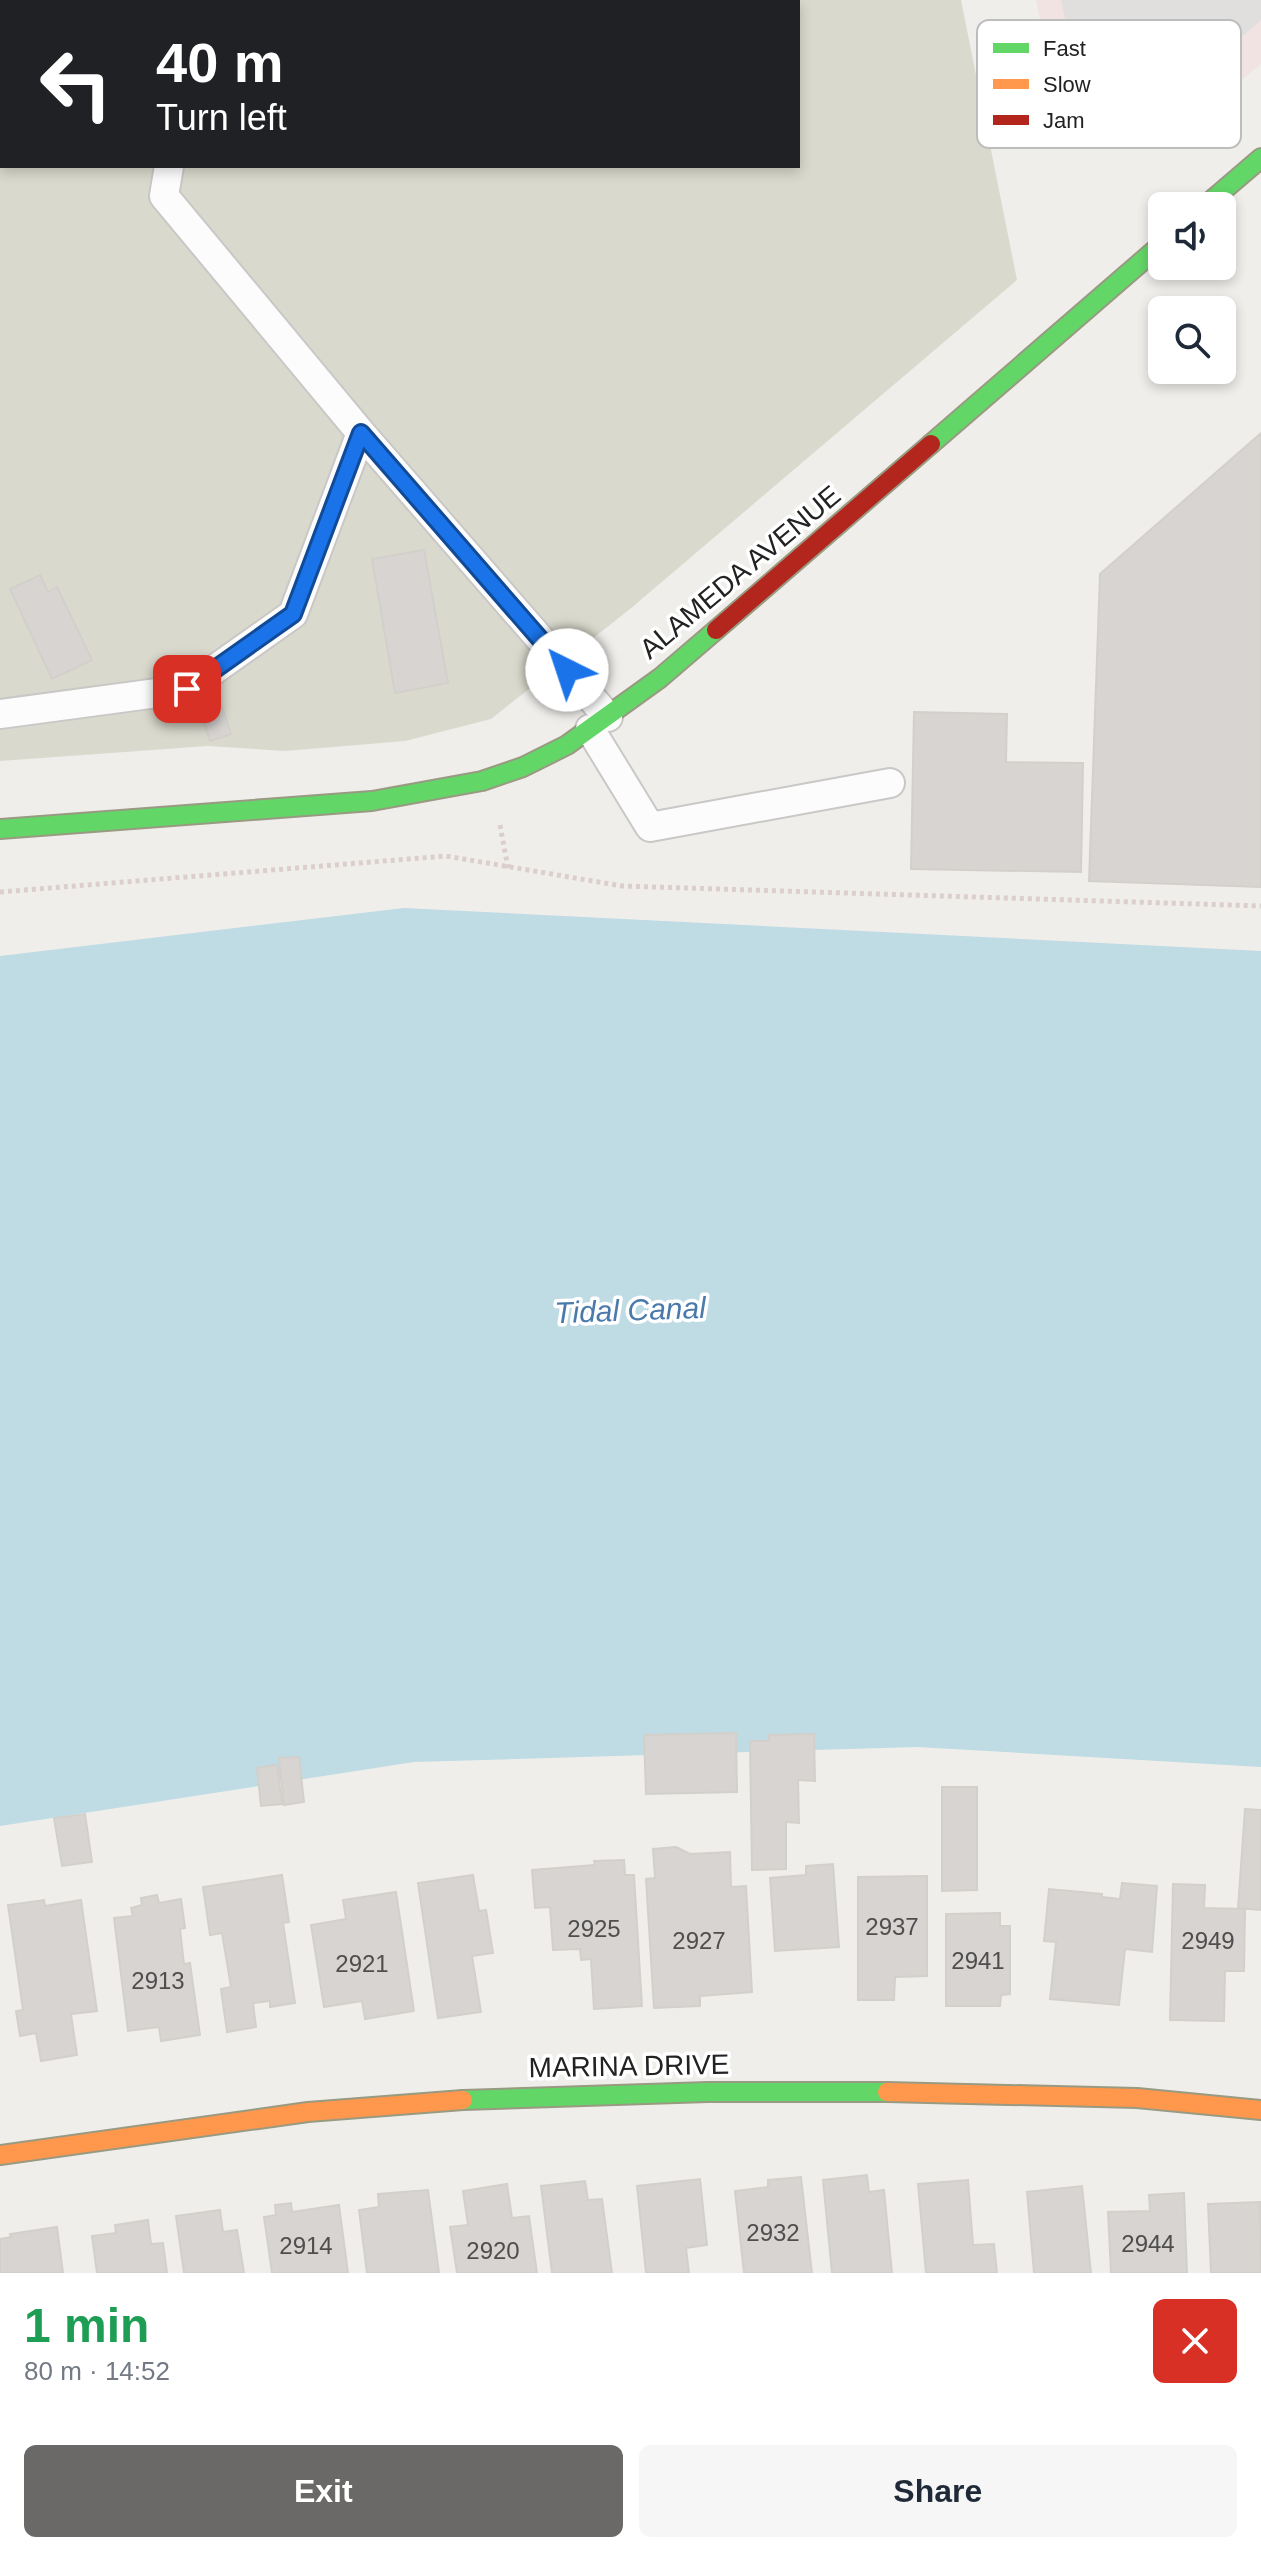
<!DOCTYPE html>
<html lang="en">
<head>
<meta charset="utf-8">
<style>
  :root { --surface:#fff; --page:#f6f6f7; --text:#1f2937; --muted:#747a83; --accent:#6a6968 }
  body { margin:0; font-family:Helvetica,sans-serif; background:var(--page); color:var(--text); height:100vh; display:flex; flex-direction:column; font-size:30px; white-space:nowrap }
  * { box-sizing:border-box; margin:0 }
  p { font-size:26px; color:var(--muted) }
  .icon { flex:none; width:44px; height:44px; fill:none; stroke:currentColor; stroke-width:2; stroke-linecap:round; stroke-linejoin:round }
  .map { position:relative; height:2273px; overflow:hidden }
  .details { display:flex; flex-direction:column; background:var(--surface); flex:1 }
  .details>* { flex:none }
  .guide { position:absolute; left:0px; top:0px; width:800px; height:168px; box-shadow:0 4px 12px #0003; background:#202124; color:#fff; overflow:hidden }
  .tools { position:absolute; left:1148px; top:192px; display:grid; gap:16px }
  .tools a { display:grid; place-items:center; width:88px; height:88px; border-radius:12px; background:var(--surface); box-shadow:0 4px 12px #0003; font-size:40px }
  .pin { position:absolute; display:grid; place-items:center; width:68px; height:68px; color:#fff; margin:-34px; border-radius:16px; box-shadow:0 4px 12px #0006 }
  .me { position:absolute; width:88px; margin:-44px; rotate:319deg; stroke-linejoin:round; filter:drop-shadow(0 0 6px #0008) }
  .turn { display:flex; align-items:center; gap:28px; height:168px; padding:0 24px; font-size:36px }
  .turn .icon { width:104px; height:104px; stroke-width:2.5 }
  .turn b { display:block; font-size:56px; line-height:68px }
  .round { display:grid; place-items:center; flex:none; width:84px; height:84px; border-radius:12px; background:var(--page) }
  .headline { display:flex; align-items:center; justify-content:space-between; height:136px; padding:0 24px }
  h1 { font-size:48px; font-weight:700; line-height:60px; color:#1e9e55 }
  .action { display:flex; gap:16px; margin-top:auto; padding:16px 24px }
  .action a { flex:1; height:92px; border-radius:12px; background:var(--accent); color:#fff; font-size:32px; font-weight:700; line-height:92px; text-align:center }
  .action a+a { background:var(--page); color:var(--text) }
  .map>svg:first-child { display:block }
</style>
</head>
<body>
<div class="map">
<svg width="1261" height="2273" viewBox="0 0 1261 2273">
  <rect width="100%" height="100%" fill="#f0eeeb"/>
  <!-- commercial -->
  <path fill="#f1e3e1" d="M 1036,0 L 1261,0 L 1261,64 L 1225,94 L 1197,60 L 1053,82 Z"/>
  <!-- construction -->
  <path fill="#d9d9cd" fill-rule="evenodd" d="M 0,0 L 961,0 L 1017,280 L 630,609 L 491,719 L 405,741 L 285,751 L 208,746 L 0,761 ZM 2,2 L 798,2 L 798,166 L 2,166 Z"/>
  <!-- parking -->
  <path fill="#e0dfde" d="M 1061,0 L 1261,0 L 1261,20 L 1231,46 L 1070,44 Z"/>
  <!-- water -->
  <path fill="#bfdbe3" d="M 404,908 L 1261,951 L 1261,1767 L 917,1747 L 414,1762 L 0,1826 L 0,956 Z"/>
  <!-- building -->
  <path fill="#d7d4d2" stroke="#d3d0cc" stroke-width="2" d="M 1261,433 L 1261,887 L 1089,881 L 1100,574 Z
    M 424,550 L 448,683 L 395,693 L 372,559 Z
    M 40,575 L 48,592 L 57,587 L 92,660 L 52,679 L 10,589 Z
    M 218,694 L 231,734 L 210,741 L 197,701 Z
    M 914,712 L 1007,714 L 1006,762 L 1083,763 L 1081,872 L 911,869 Z
    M 736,1733 L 737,1792 L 646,1794 L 644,1735 Z
    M 814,1734 L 815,1781 L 798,1780 L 799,1823 L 786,1822 L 786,1869 L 752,1870 L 750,1741 L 769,1741 L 769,1735 Z
    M 299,1757 L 304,1802 L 284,1805 L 279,1758 Z
    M 277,1765 L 282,1804 L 261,1806 L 257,1768 Z
    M 942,1787 L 977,1787 L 977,1890 L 942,1891 Z
    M 1245,1809 L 1261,1810 L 1261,1910 L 1238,1908 Z
    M 85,1814 L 92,1862 L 62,1866 L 54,1818 Z
    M 676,1847 L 690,1854 L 730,1852 L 731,1887 L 746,1886 L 752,1992 L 700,1996 L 700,2006 L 654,2008 L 646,1879 L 655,1878 L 653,1849 Z
    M 624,1860 L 625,1875 L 634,1875 L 642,2006 L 594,2009 L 591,1959 L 581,1960 L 580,1949 L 553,1950 L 550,1907 L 535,1908 L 532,1870 L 595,1865 L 594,1861 Z
    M 833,1864 L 839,1947 L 775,1951 L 770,1878 L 806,1875 L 806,1866 Z
    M 282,1875 L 289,1922 L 283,1923 L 295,2003 L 270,2007 L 270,2001 L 253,2003 L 256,2027 L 227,2032 L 221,1989 L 231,1987 L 222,1933 L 210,1935 L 203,1887 Z
    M 473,1875 L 479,1911 L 486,1910 L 493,1953 L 472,1956 L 481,2012 L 438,2018 L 418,1883 Z
    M 927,1876 L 927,1976 L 895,1977 L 894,2000 L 858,2000 L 858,1877 Z
    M 1122,1883 L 1157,1886 L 1152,1952 L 1125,1949 L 1119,2005 L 1050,1999 L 1056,1942 L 1044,1941 L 1049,1889 L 1102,1894 L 1102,1897 L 1120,1899 Z
    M 1173,1884 L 1205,1885 L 1204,1908 L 1245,1909 L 1244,1971 L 1225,1971 L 1224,2021 L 1170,2020 Z
    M 396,1892 L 414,2011 L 365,2019 L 362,2001 L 324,2007 L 311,1925 L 346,1919 L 343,1900 Z
    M 157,1895 L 159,1903 L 181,1899 L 185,1928 L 180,1929 L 184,1964 L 190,1963 L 200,2035 L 161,2041 L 159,2027 L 128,2031 L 114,1918 L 133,1916 L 131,1908 L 142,1905 L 141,1898 Z
    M 44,1900 L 45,1906 L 81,1900 L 97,2011 L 71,2014 L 77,2055 L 41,2061 L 36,2033 L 20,2036 L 16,2011 L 23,2010 L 8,1905 Z
    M 1000,1913 L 1000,1926 L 1010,1926 L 1010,1994 L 1001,1995 L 1000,2006 L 946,2006 L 946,1914 Z
    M 867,2175 L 869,2192 L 884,2190 L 892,2273 L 832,2273 L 823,2180 Z
    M 801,2177 L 812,2273 L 744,2273 L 735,2191 L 768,2187 L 768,2180 Z
    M 700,2179 L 707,2245 L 686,2248 L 689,2273 L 646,2273 L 637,2186 Z
    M 968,2180 L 973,2245 L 994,2244 L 997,2273 L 926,2273 L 918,2184 Z
    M 585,2181 L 588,2200 L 602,2199 L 612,2273 L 552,2273 L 541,2186 Z
    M 507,2184 L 512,2218 L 529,2216 L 537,2273 L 457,2273 L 450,2227 L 468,2225 L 463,2191 Z
    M 1082,2186 L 1091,2273 L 1034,2273 L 1027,2192 Z
    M 428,2190 L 439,2273 L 367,2273 L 359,2210 L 379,2207 L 378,2194 Z
    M 1184,2193 L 1187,2273 L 1111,2273 L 1108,2212 L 1150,2211 L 1149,2195 Z
    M 1260,2202 L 1261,2273 L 1211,2273 L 1208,2204 Z
    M 291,2203 L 292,2212 L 339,2205 L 348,2273 L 272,2273 L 264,2217 L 276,2215 L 275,2205 Z
    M 220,2210 L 223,2232 L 237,2230 L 244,2273 L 184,2273 L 176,2216 Z
    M 148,2220 L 151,2244 L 163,2243 L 167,2273 L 97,2273 L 92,2236 L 116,2233 L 115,2225 Z
    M 57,2227 L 63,2273 L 0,2273 L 0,2239 L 11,2237 L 10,2234 Z"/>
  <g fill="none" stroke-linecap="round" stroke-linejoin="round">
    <!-- lane casing -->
    <g stroke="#c9c8c7" stroke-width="32">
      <path id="lane" d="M 199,2 L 199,0
        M 169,166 L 164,196 L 361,433 L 608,717
        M 0,714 L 187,689 L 293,614 L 361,433
        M 590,729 L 650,827 L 890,783"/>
    </g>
    <!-- fast casing -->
    <g stroke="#999a82" stroke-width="22">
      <path id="fast" d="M 1205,206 L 1261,158
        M 931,444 L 1162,244
        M 0,829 L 372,801 L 482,781 L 523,767 L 567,745 L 660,678 L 716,630
        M 463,2100 L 708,2092 L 887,2092"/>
    </g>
    <!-- slow casing -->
    <g stroke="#999a82" stroke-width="22">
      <path id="slow" d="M 887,2092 L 1137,2098 L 1261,2110
        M 0,2155 L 308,2112 L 463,2100"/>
    </g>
    <!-- jam casing -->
    <g stroke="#999a82" stroke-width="22">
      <path id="jam" d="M 716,630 L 931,444"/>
    </g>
    <!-- path -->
    <path stroke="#dccecd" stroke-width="5" stroke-dasharray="4 4" stroke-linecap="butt" d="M 500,825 L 508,868
      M 0,892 L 446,856 L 622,886 L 1261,906"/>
    <!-- lane -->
    <use href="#lane" stroke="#fdfcfc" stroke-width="28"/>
    <!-- fast -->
    <use href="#fast" stroke="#63d668" stroke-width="18"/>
    <!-- slow -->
    <use href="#slow" stroke="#ff974d" stroke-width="18"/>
    <!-- jam -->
    <use href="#jam" stroke="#b3261e" stroke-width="18"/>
  </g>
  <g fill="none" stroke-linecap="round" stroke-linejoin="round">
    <!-- route casing -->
    <g stroke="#114b97" stroke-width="20">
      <path id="route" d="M 187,689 L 293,614 L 361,433 L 567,670"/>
    </g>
    <!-- route -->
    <use href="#route" stroke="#1a73e8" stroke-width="14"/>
  </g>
  <g text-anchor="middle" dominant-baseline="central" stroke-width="7" stroke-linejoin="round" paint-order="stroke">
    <!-- number labels -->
    <g font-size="24" fill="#4f4e4e">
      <text x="892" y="1926">2937</text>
      <text x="594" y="1928">2925</text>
      <text x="699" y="1940">2927</text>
      <text x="1208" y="1940">2949</text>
      <text x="978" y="1960">2941</text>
      <text x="362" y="1963">2921</text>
      <text x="158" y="1980">2913</text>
      <text x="773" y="2232">2932</text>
      <text x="1148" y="2243">2944</text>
      <text x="306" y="2245">2914</text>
      <text x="493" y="2250">2920</text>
    </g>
    <!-- street labels -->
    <g font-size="28" fill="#222" stroke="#fff">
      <text transform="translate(740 572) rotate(-40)">ALAMEDA AVENUE</text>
      <text transform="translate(629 2066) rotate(-1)">MARINA DRIVE</text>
    </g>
    <!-- water labels -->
    <g font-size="30" font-style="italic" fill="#4a7aab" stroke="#fff">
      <text transform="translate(630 1310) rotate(-2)">Tidal Canal</text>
    </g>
  </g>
  <!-- legend -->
  <rect x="977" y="20" width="264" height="128" rx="12" fill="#fff" stroke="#bdbdbd" stroke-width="2"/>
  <rect x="993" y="43" width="36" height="10" fill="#63d668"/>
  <rect x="993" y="79" width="36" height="10" fill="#ff974d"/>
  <rect x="993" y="115" width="36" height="10" fill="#b3261e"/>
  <g font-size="22" fill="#222">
    <text x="1043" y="56">Fast</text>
    <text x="1043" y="92">Slow</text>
    <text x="1043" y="128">Jam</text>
  </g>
</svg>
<div class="tools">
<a><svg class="icon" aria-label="sound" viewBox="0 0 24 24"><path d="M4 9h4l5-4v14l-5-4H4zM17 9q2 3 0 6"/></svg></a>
<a><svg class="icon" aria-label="search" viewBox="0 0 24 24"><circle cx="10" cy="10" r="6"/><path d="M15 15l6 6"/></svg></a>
</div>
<div class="pin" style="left:187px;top:689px;background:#d93025"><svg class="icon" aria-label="arrive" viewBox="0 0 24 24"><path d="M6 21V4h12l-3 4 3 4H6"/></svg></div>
<svg class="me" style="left:567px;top:670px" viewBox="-20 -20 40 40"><circle r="19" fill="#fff"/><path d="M0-13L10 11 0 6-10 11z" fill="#1a73e8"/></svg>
<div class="guide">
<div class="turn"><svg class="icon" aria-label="left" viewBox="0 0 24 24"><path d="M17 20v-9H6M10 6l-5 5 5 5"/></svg><div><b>40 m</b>Turn left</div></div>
</div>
</div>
<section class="details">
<div class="headline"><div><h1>1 min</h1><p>80 m · 14:52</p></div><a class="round" style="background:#d93025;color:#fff"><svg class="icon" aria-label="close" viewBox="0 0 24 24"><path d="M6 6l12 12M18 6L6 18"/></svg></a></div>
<div class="action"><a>Exit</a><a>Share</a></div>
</section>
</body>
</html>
